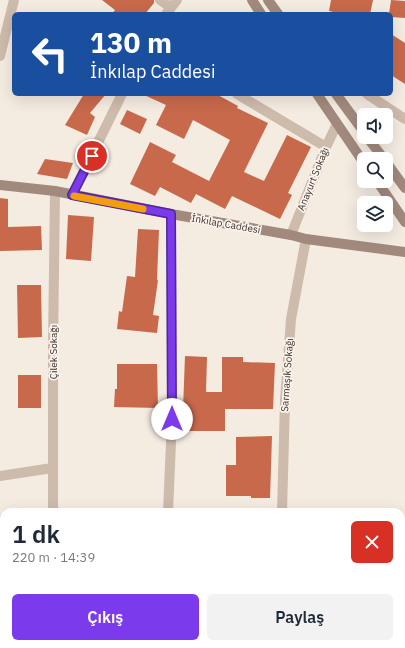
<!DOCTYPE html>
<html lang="tr">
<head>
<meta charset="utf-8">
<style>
  :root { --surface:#fff; --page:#f2f2f3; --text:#1f2937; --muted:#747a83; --accent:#7c3aed }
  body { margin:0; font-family:"IBM Plex Sans",sans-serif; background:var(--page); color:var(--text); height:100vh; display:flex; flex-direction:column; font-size:15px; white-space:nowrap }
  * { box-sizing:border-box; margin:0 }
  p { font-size:13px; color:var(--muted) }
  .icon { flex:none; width:22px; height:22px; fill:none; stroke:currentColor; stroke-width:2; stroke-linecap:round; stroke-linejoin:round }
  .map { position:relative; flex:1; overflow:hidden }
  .panel { position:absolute; left:0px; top:508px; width:405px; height:140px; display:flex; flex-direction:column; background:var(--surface); border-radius:12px 12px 0 0; box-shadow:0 4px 16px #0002 }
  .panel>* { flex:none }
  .guide { position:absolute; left:12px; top:12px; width:381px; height:84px; border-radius:6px; box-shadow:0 4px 16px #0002; background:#1a4fa0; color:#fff; overflow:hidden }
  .tools { position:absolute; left:357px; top:108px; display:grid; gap:8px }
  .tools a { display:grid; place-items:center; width:36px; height:36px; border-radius:6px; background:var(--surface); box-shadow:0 4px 16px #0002; font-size:20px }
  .pin { position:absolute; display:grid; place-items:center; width:34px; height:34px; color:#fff; margin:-17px; border:2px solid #fff; border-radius:50%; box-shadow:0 1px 4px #0007 }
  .me { position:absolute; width:44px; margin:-22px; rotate:0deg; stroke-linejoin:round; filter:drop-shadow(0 0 3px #0008) }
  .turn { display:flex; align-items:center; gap:14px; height:84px; padding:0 12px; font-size:18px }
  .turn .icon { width:52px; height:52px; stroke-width:2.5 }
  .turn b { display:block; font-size:28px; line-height:34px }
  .round { display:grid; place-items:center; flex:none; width:42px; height:42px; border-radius:6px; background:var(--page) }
  .summary { display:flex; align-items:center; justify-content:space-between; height:68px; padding:0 12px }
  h1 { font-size:24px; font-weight:600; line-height:30px }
  .cta { display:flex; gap:8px; margin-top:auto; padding:8px 12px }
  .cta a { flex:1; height:46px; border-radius:6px; background:var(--accent); color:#fff; font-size:16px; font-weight:600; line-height:46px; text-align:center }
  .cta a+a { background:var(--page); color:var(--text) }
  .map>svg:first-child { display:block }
</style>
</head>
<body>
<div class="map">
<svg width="405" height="648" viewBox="0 0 405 648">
  <rect width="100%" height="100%" fill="#f4ebe1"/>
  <!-- building -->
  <path fill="#c8694b" d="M 102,0 L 154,0 L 154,3 L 145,14 L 112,14 L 115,10 Z
    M 331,0 L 373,0 L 370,14 L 355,12 L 358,14 L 343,14 L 329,11 Z
    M 391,0 L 405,1 L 405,18 L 391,17 L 391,14 L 389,14 Z
    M 391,34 L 405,43 L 405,84 L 391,75 Z
    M 84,94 L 106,94 L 90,113 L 95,117 L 87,135 L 65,125 Z
    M 142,94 L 216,94 L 238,106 L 237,108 L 268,123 L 244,172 L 264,181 L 287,135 L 311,147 L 288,193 L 292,195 L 280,219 L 232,196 L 225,209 L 196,194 L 191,203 L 160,187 L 155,196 L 130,184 L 150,142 L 176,155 L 172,162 L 209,181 L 230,140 L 193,120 L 184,139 L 156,125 L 166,105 Z
    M 127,110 L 147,119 L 140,134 L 120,124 Z
    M 45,159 L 73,163 L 67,179 L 37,174 Z
    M 0,198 L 8,199 L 8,227 L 41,226 L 42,250 L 0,251 Z
    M 68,215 L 94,217 L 91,261 L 66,259 Z
    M 138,229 L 159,230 L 157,280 L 158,280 L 153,315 L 159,316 L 157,333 L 117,329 L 119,311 L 122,312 L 127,276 L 135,277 Z
    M 17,285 L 41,285 L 42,337 L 18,338 Z
    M 185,356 L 207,357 L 206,392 L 222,392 L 222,357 L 243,357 L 243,362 L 275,363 L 273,409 L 225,409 L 225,431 L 185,431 L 185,409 L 183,409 Z
    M 117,364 L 157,364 L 158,408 L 114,407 L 115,389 L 117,389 Z
    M 18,375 L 41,375 L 41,408 L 18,408 Z
    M 272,436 L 270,498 L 251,498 L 251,496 L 226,496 L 226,465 L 236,465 L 236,437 Z"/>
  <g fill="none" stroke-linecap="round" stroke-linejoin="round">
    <!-- street -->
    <path stroke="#cdbbac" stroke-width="10" d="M 160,0 L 170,7
      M 166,14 L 177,0
      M 0,56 L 14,0
      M 237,94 L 326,147
      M 367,94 L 405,119
      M 72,195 L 122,94
      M 291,235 L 326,147 L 337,124
      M 0,476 L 52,468
      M 53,512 L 53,347 L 55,191
      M 168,512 L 172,419 L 171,214
      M 282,512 L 285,401 L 291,319 L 306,239
      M 12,644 L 12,648
      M 93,648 L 93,644
      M 178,648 L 178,644
      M 280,648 L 280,644"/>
    <!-- secondary -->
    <path stroke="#a18a7d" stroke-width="10" d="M 252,0 L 261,14
      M 268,0 L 278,14
      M 317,94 L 364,163
      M 336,94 L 364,132
      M 367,137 L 384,159
      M 386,162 L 405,188
      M 377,181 L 405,222
      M 0,185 L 55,191 L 171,214 L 291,235 L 306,239 L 405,252
      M 0,537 L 4,536
      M 401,543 L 405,543"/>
  </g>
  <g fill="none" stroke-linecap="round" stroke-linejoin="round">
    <!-- route casing -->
    <g stroke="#51269a" stroke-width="10">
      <path id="route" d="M 92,156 L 72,195 L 171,214 L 172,419"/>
    </g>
    <!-- route -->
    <use href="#route" stroke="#7c3aed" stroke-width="7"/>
    <!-- slow -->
    <path stroke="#f59e0b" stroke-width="7" d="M 74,196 L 143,209"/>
  </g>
  <g text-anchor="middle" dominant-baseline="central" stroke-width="3.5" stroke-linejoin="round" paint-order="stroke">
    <!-- street labels -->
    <g font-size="10" fill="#3b302b" stroke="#fbf5ee">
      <text transform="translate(313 179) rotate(-68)">Anayurt Sokağı</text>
      <text transform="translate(226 224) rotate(10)">İnkılap Caddesi</text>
      <text transform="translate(53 352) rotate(-90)">Çilek Sokağı</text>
      <text transform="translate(287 375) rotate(-86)">Sarmaşık Sokağı</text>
    </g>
  </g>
</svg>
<div class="tools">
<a><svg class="icon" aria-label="sound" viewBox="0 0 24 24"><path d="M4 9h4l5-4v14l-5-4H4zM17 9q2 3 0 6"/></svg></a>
<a><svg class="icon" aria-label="search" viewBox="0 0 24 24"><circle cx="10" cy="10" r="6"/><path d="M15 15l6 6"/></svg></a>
<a><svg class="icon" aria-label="layers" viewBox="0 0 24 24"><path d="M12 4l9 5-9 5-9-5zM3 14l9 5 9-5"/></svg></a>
</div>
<div class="pin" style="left:92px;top:156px;background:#d93025"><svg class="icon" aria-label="arrive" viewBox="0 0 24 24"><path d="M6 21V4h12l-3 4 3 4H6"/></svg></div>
<svg class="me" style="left:172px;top:419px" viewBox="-20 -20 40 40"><circle r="19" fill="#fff"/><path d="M0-13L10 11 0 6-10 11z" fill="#7c3aed"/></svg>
<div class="guide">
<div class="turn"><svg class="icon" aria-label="left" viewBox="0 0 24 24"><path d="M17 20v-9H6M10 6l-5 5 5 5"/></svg><div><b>130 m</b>İnkılap Caddesi</div></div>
</div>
<section class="panel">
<div class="summary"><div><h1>1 dk</h1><p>220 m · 14:39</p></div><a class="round" style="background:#d93025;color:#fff"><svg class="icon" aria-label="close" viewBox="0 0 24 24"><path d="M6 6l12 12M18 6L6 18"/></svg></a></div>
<div class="cta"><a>Çıkış</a><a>Paylaş</a></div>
</section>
</div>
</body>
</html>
